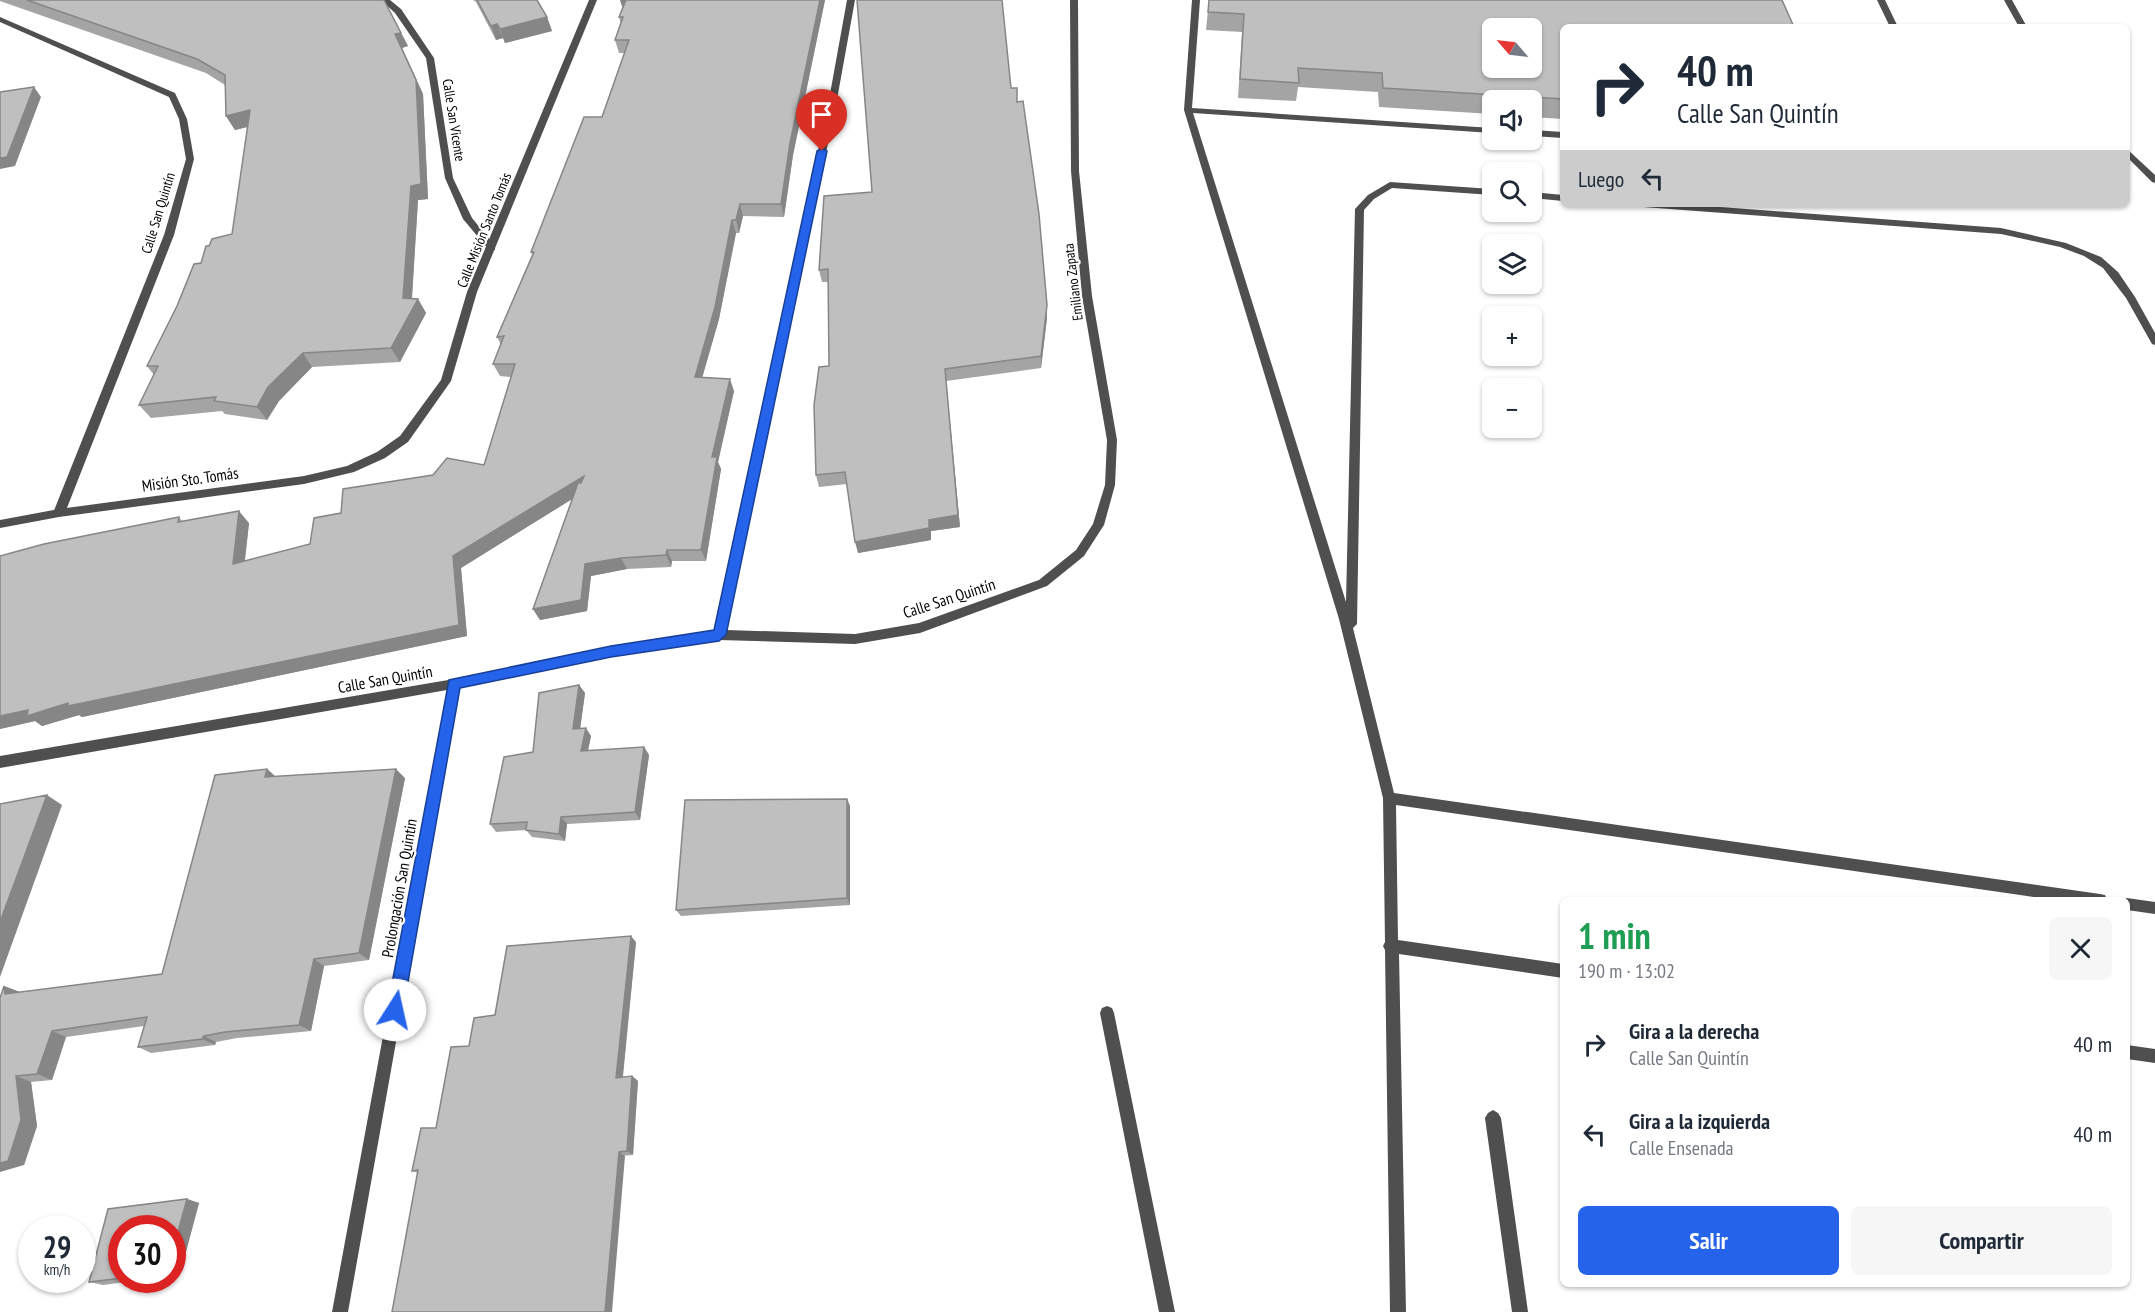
<!DOCTYPE html>
<html lang="es">
<head>
<meta charset="utf-8">
<style>
  :root { --surface:#fff; --page:#f6f6f7; --text:#1f2937; --muted:#747a83; --accent:#2563eb }
  body { margin:0; font-family:"PT Sans Narrow",sans-serif; background:var(--page); color:var(--text); height:100vh; display:flex; flex-direction:column; font-size:22px; white-space:nowrap }
  * { box-sizing:border-box; margin:0 }
  p { font-size:20px; color:var(--muted) }
  .icon { flex:none; width:33px; height:33px; fill:none; stroke:currentColor; stroke-width:2; stroke-linecap:round; stroke-linejoin:round }
  .map { position:relative; flex:1; overflow:hidden }
  .panel { position:absolute; left:1560px; top:897px; width:570px; height:390px; display:flex; flex-direction:column; background:var(--surface); border-radius:9px; box-shadow:0 2px 4px #0004 }
  .panel>* { flex:none }
  .hud { position:absolute; left:1560px; top:24px; width:570px; height:183px; border-radius:9px; box-shadow:0 2px 4px #0004; background:#fff; color:var(--text); overflow:hidden }
  .needle { width:39px; rotate:298deg }
  .tools { position:absolute; left:1482px; top:18px; display:grid; gap:12px }
  .tools a { display:grid; place-items:center; width:60px; height:60px; border-radius:9px; background:var(--surface); box-shadow:0 2px 4px #0004; font-size:30px }
  .speed { position:absolute; left:18px; top:1215px; display:flex; gap:12px; font-size:30px; font-weight:700; text-align:center }
  .speed>* { display:grid; place-content:center; width:78px; height:78px; border-radius:50%; background:var(--surface); box-shadow:0 2px 4px #0004; line-height:1 }
  .speed small { font-size:15px; font-weight:400 }
  .speed .limit { border:9px solid #d22; background:#fff; color:#111 }
  .pin { position:absolute; display:grid; place-items:center; width:51px; height:51px; color:#fff; margin:-62px -26px; border-radius:50% 50% 50% 0; rotate:-45deg; box-shadow:0 0 6px #0007 }
  .pin .icon { rotate:45deg }
  .me { position:absolute; width:66px; margin:-33px; rotate:10deg; stroke-linejoin:round; filter:drop-shadow(0 0 4px #0008) }
  .turn { display:flex; align-items:center; gap:21px; height:126px; padding:0 18px; font-size:27px }
  .turn .icon { width:78px; height:78px; stroke-width:2.5 }
  .turn b { display:block; font-size:42px; line-height:51px }
  .then { display:flex; align-items:center; height:57px; padding:0 18px; background:#0003; gap:12px; font-size:22px }
  .round { display:grid; place-items:center; flex:none; width:63px; height:63px; border-radius:9px; background:var(--page) }
  .headline { display:flex; align-items:center; justify-content:space-between; height:102px; padding:0 18px }
  h1 { font-size:36px; font-weight:700; line-height:45px; color:#1e9e55 }
  .action { display:flex; gap:12px; margin-top:auto; padding:12px 18px }
  .action a { flex:1; height:69px; border-radius:9px; background:var(--accent); color:#fff; font-size:24px; font-weight:700; line-height:69px; text-align:center }
  .action a+a { background:var(--page); color:var(--text) }
  ul { padding:0; list-style:none }
  li { display:flex; align-items:center; gap:18px; height:90px; padding:0 18px }
  li div { flex:1 }
  li b { display:block; font-size:22px }
  li em { font-style:normal }
  .map>svg:first-child { display:block }
</style>
</head>
<body>
<div class="map">
<svg width="2155" height="1312" viewBox="0 0 2155 1312">
  <rect width="100%" height="100%" fill="#fff"/>
  <g fill="none" stroke-linecap="round" stroke-linejoin="round">
    <!-- service -->
    <path fill="#4f4f4f" fill-rule="evenodd" d="M 1192,0 L 1200,0 L 1192,108 L 1492,128 L 1492,133 L 1193,113 L 1346,602 L 1355,209 L 1368,195 L 1390,182 L 1492,189 L 1492,195 L 1392,188 L 1374,199 L 1364,210 L 1357,624 L 1353,628 L 1394,793 L 2100,894 L 2105,895 L 2107,900 L 2055,900 L 1396,805 L 1398,940 L 1563,964 L 1563,978 L 1399,954 L 1406,1312 L 1390,1312 L 1385,950 L 1383,946 L 1385,942 L 1383,798 L 1339,619 L 1184,110 Z
      M 1877,0 L 1885,0 L 1898,27 L 1890,27 Z
      M 1532,130 L 1563,132 L 1563,138 L 1532,136 Z
      M 1532,192 L 1563,195 L 1563,201 L 1532,198 Z
      M 1639,204 L 1680,204 L 2001,228 L 2066,243 L 2101,257 L 2118,272 L 2135,297 L 2155,333 L 2155,345 L 2152,344 L 2126,298 L 2103,268 L 2084,256 L 2060,247 L 2001,234 L 1643,207 Z
      M 2127,898 L 2155,902 L 2155,914 L 2127,910 L 2127,900 L 2122,900 Z
      M 1107,1006 L 1112,1008 L 1114,1013 L 1175,1312 L 1159,1312 L 1100,1013 L 1102,1008 Z
      M 2127,1045 L 2155,1049 L 2155,1063 L 2127,1059 Z
      M 1493,1110 L 1498,1113 L 1501,1118 L 1528,1312 L 1512,1312 L 1485,1118 L 1488,1113 Z"/>
    <!-- minor -->
    <path fill="#4f4f4f" fill-rule="evenodd" d="M 381,0 L 390,0 L 401,9 L 434,58 L 453,178 L 472,218 L 495,246 L 495,250 L 489,250 L 463,219 L 445,178 L 426,58 L 395,13 Z
      M 847,0 L 855,0 L 836,105 L 726,630 L 855,634 L 919,623 L 1039,580 L 1076,550 L 1093,524 L 1105,485 L 1107,440 L 1082,296 L 1071,171 L 1070,0 L 1078,0 L 1079,171 L 1092,296 L 1117,440 L 1115,485 L 1104,525 L 1084,556 L 1047,586 L 920,633 L 855,644 L 719,640 L 611,657 L 459,688 L 348,1312 L 332,1312 L 447,690 L 0,768 L 0,756 L 454,679 L 611,647 L 714,631 L 828,105 Z
      M 0,17 L 175,93 L 187,119 L 194,159 L 174,235 L 65,513 L 59,517 L 53,513 L 164,235 L 186,159 L 179,119 L 169,97 L 0,22 Z"/>
    <!-- tertiary -->
    <path fill="#4f4f4f" fill-rule="evenodd" d="M 589,0 L 597,0 L 477,292 L 451,381 L 408,442 L 385,458 L 354,472 L 304,484 L 59,517 L 0,528 L 0,520 L 59,509 L 304,476 L 347,466 L 377,452 L 400,436 L 441,380 L 467,292 Z
      M 2004,0 L 2012,0 L 2027,27 L 2019,27 Z
      M 2127,149 L 2155,175 L 2155,183 L 2152,182 L 2127,157 Z"/>
  </g>
  <!-- wall -->
  <path fill="#a4a4a4" d="M 0,0 L 384,0 L 408,46 L 402,48 L 423,94 L 428,199 L 418,200 L 412,299 L 418,299 L 426,313 L 400,362 L 312,367 L 279,401 L 267,420 L 225,414 L 222,411 L 151,418 L 139,405 L 154,375 L 147,366 L 201,263 L 209,246 L 232,234 L 248,127 L 235,130 L 226,116 L 225,85 L 206,73 L 0,1 Z
    M 473,0 L 537,0 L 547,17 L 552,31 L 505,43 L 503,38 L 496,40 L 476,2 Z
    M 620,0 L 825,0 L 793,155 L 784,217 L 743,216 L 739,233 L 736,233 L 719,319 L 702,377 L 734,391 L 718,462 L 721,469 L 706,561 L 672,561 L 671,567 L 627,569 L 591,576 L 587,611 L 540,620 L 533,609 L 572,499 L 461,568 L 467,636 L 82,717 L 79,715 L 42,726 L 35,721 L 0,729 L 0,556 L 179,517 L 182,521 L 249,523 L 245,561 L 310,544 L 341,513 L 433,475 L 484,465 L 511,377 L 500,376 L 493,364 L 501,345 L 497,337 L 532,255 L 531,252 L 602,117 L 625,53 L 619,53 L 615,40 L 621,24 L 619,17 L 623,8 Z
    M 1209,0 L 1563,27 L 1563,119 L 1532,117 L 1532,100 L 1492,100 L 1492,114 L 1379,107 L 1378,92 L 1298,87 L 1296,101 L 1238,98 L 1242,32 L 1206,30 Z
    M 1011,88 L 1017,102 L 1047,305 L 1047,318 L 1041,368 L 946,381 L 960,527 L 931,531 L 931,540 L 858,553 L 847,484 L 819,487 L 816,475 L 829,366 L 828,282 L 822,282 L 819,270 L 872,192 Z
    M 579,685 L 585,693 L 580,729 L 591,736 L 588,751 L 644,747 L 649,755 L 640,820 L 567,824 L 565,841 L 532,837 L 526,830 L 496,832 L 490,824 L 533,752 Z
    M 267,769 L 275,776 L 405,778 L 369,960 L 324,966 L 311,1031 L 237,1038 L 216,1042 L 215,1045 L 151,1053 L 138,1047 L 144,1026 L 66,1037 L 52,1080 L 31,1082 L 37,1126 L 24,1165 L 4,986 L 19,992 L 162,974 Z
    M 847,799 L 850,806 L 850,905 L 681,916 L 676,910 Z
    M 636,942 L 623,1077 L 632,1076 L 638,1081 L 633,1155 L 418,1173 L 412,1171 L 436,1128 L 469,1046 L 495,1015 Z
    M 187,1199 L 199,1203 L 180,1274 L 172,1275 L 172,1228 L 122,1228 L 122,1280 L 140,1280 L 103,1285 L 89,1282 L 108,1209 Z"/>
  <!-- shaded-wall -->
  <path fill="#868686" d="M 620,0 L 627,0 L 624,12 Z
    M 820,0 L 825,0 L 793,155 L 784,217 L 781,204 L 790,143 Z
    M 547,17 L 552,31 L 505,43 L 500,29 Z
    M 497,24 L 503,38 L 496,40 L 491,26 Z
    M 401,33 L 408,46 L 402,48 L 423,94 L 428,199 L 418,200 L 411,311 L 418,299 L 426,313 L 400,362 L 391,348 L 403,298 L 411,186 L 395,34 Z
    M 34,87 L 41,97 L 15,166 L 0,169 L 0,158 Z
    M 250,110 L 258,124 L 235,130 L 226,116 Z
    M 740,204 L 743,216 L 739,233 L 736,220 Z
    M 732,220 L 736,233 L 719,319 L 699,389 L 695,377 Z
    M 1047,305 L 1047,318 L 1041,368 L 1041,356 Z
    M 303,353 L 312,367 L 279,401 L 267,420 L 257,407 L 268,387 Z
    M 945,369 L 960,527 L 931,531 L 931,540 L 858,553 L 855,542 L 929,520 Z
    M 730,379 L 734,391 L 718,462 L 721,469 L 706,561 L 701,550 L 712,457 Z
    M 584,476 L 590,488 L 461,568 L 467,636 L 82,717 L 79,715 L 42,726 L 35,721 L 0,729 L 0,716 L 453,556 Z
    M 239,511 L 249,523 L 243,575 L 233,564 Z
    M 667,550 L 672,561 L 671,567 L 666,555 Z
    M 621,558 L 627,569 L 591,576 L 587,611 L 540,620 L 533,609 L 585,564 Z
    M 579,685 L 585,693 L 579,737 L 573,729 Z
    M 586,728 L 591,736 L 586,759 L 581,751 Z
    M 644,747 L 649,755 L 640,820 L 635,812 Z
    M 267,769 L 277,778 L 265,777 Z
    M 396,769 L 405,778 L 369,960 L 359,953 Z
    M 47,795 L 62,805 L 0,977 L 0,922 Z
    M 847,799 L 850,806 L 850,905 L 847,898 Z
    M 561,817 L 567,824 L 565,841 L 559,834 Z
    M 631,936 L 636,942 L 622,1083 L 616,1078 Z
    M 314,959 L 324,966 L 311,1031 L 299,1025 Z
    M 4,986 L 20,992 L 5,994 Z
    M 52,1031 L 66,1037 L 52,1080 L 37,1074 Z
    M 204,1036 L 216,1042 L 215,1045 L 202,1039 Z
    M 16,1076 L 31,1082 L 37,1126 L 24,1165 L 0,1172 L 0,1163 Z
    M 632,1076 L 638,1081 L 633,1155 L 627,1151 Z
    M 619,1152 L 625,1156 L 612,1312 L 605,1312 Z
    M 187,1199 L 199,1203 L 180,1274 L 172,1272 L 172,1253 Z"/>
  <!-- building -->
  <path fill="#bfbfbf" stroke="#868686" stroke-width="1.5" fill-rule="evenodd" d="M 27,0 L 384,0 L 401,33 L 395,34 L 416,80 L 421,184 L 411,186 L 403,298 L 418,299 L 391,348 L 303,353 L 268,387 L 257,407 L 214,401 L 216,397 L 139,405 L 158,366 L 147,366 L 177,306 L 194,264 L 201,263 L 206,246 L 209,246 L 212,239 L 232,234 L 250,110 L 226,116 L 225,75 L 197,59 Z
    M 477,0 L 537,0 L 547,17 L 500,29 L 497,24 L 491,26 Z
    M 626,0 L 820,0 L 790,143 L 781,204 L 740,204 L 736,220 L 732,220 L 715,307 L 695,377 L 730,379 L 712,457 L 717,457 L 701,550 L 667,550 L 666,555 L 621,558 L 585,564 L 581,600 L 533,609 L 578,483 L 581,483 L 584,476 L 453,556 L 459,625 L 68,706 L 68,703 L 27,716 L 28,710 L 0,716 L 0,556 L 44,544 L 179,517 L 178,522 L 239,511 L 233,564 L 310,544 L 314,518 L 341,513 L 343,489 L 433,475 L 447,458 L 484,465 L 515,364 L 493,364 L 504,336 L 497,337 L 534,252 L 531,252 L 584,117 L 602,117 L 629,40 L 615,40 L 623,17 L 619,17 Z
    M 857,0 L 1002,0 L 1011,88 L 1017,88 L 1017,102 L 1023,101 L 1039,214 L 1047,305 L 1041,356 L 945,369 L 958,515 L 929,520 L 929,528 L 855,542 L 845,472 L 816,475 L 814,405 L 819,367 L 829,366 L 828,269 L 819,270 L 824,196 L 872,192 Z
    M 1209,0 L 1782,0 L 1794,27 L 1563,27 L 1563,99 L 1383,88 L 1382,73 L 1298,68 L 1299,83 L 1240,79 L 1244,14 L 1208,12 ZM 1492,28 L 1532,28 L 1532,68 L 1492,68 Z
    M 34,87 L 7,157 L 0,158 L 0,92 Z
    M 579,685 L 573,729 L 586,728 L 581,751 L 644,747 L 635,812 L 561,817 L 559,834 L 526,830 L 527,822 L 490,824 L 504,757 L 533,752 L 539,693 Z
    M 267,769 L 265,777 L 396,769 L 359,953 L 314,959 L 299,1025 L 225,1032 L 204,1036 L 202,1039 L 138,1047 L 147,1017 L 52,1031 L 37,1074 L 16,1076 L 21,1120 L 8,1161 L 0,1163 L 0,998 L 4,986 L 5,994 L 162,974 L 215,775 Z
    M 47,795 L 0,922 L 0,804 Z
    M 847,799 L 847,898 L 676,910 L 685,800 Z
    M 631,936 L 616,1078 L 632,1076 L 627,1151 L 619,1152 L 605,1312 L 392,1312 L 418,1170 L 412,1171 L 421,1128 L 436,1128 L 451,1047 L 469,1046 L 474,1018 L 495,1015 L 507,946 Z
    M 187,1199 L 172,1253 L 172,1228 L 122,1228 L 122,1278 L 89,1282 L 108,1209 Z"/>
  <!-- route -->
  <path fill="#2563eb" stroke="#184099" stroke-width="1.5" d="M 822,148 L 827,151 L 726,635 L 719,641 L 611,657 L 460,688 L 403,1010 L 401,1015 L 395,1018 L 389,1015 L 387,1010 L 449,680 L 611,646 L 714,630 L 817,151 Z"/>
  <g text-anchor="middle" dominant-baseline="central" stroke-width="4.5" stroke-linejoin="round" paint-order="stroke">
    <!-- far-street labels -->
    <g font-size="14" fill="#000" stroke="#fff">
      <text transform="translate(454 120) rotate(81)">Calle San Vicente</text>
      <text transform="translate(158 213) rotate(-73)">Calle San Quintín</text>
      <text transform="translate(484 230) rotate(-68)">Calle Misión Santo Tomás</text>
      <text transform="translate(1073 282) rotate(-97)">Emiliano Zapata</text>
    </g>
    <!-- street labels -->
    <g font-size="16" fill="#000" stroke="#fff">
      <text transform="translate(190 479) rotate(-8)">Misión Sto. Tomás</text>
      <text transform="translate(949 598) rotate(-18)">Calle San Quintín</text>
      <text transform="translate(385 679) rotate(-10)">Calle San Quintín</text>
      <text transform="translate(399 888) rotate(-80)">Prolongación San Quintin</text>
    </g>
  </g>
</svg>
<div class="tools">
<a><svg class="needle" viewBox="-14 -14 28 28"><path d="M0-13l5 13h-10z" fill="#e53935"/><path d="M0 13l5-13h-10z" fill="#747a83"/></svg></a>
<a><svg class="icon" aria-label="sound" viewBox="0 0 24 24"><path d="M4 9h4l5-4v14l-5-4H4zM17 9q2 3 0 6"/></svg></a>
<a><svg class="icon" aria-label="search" viewBox="0 0 24 24"><circle cx="10" cy="10" r="6"/><path d="M15 15l6 6"/></svg></a>
<a><svg class="icon" aria-label="layers" viewBox="0 0 24 24"><path d="M12 4l9 5-9 5-9-5zM3 14l9 5 9-5"/></svg></a>
<a>+</a>
<a>−</a>
</div>
<div class="speed"><div>29<small>km/h</small></div><div class="limit">30</div></div>
<div class="pin" style="left:822px;top:151px;background:#d93025"><svg class="icon" aria-label="arrive" viewBox="0 0 24 24"><path d="M6 21V4h12l-3 4 3 4H6"/></svg></div>
<svg class="me" style="left:395px;top:1010px" viewBox="-20 -20 40 40"><circle r="19" fill="#fff"/><path d="M0-13L10 11 0 6-10 11z" fill="#2563eb"/></svg>
<div class="hud">
<div class="turn"><svg class="icon" aria-label="right" viewBox="0 0 24 24"><path d="M7 20v-9h11M14 6l5 5-5 5"/></svg><div><b>40 m</b>Calle San Quintín</div></div>
<div class="then">Luego<svg class="icon" aria-label="left" viewBox="0 0 24 24"><path d="M17 20v-9H6M10 6l-5 5 5 5"/></svg></div>
</div>
<section class="panel">
<div class="headline"><div><h1>1 min</h1><p>190 m · 13:02</p></div><a class="round"><svg class="icon" aria-label="close" viewBox="0 0 24 24"><path d="M6 6l12 12M18 6L6 18"/></svg></a></div>
<ul>
<li><svg class="icon" aria-label="right" viewBox="0 0 24 24"><path d="M7 20v-9h11M14 6l5 5-5 5"/></svg><div><b>Gira a la derecha</b><p>Calle San Quintín</p></div><em>40 m</em></li>
<li><svg class="icon" aria-label="left" viewBox="0 0 24 24"><path d="M17 20v-9H6M10 6l-5 5 5 5"/></svg><div><b>Gira a la izquierda</b><p>Calle Ensenada</p></div><em>40 m</em></li>
</ul>
<div class="action"><a>Salir</a><a>Compartir</a></div>
</section>
</div>
</body>
</html>
